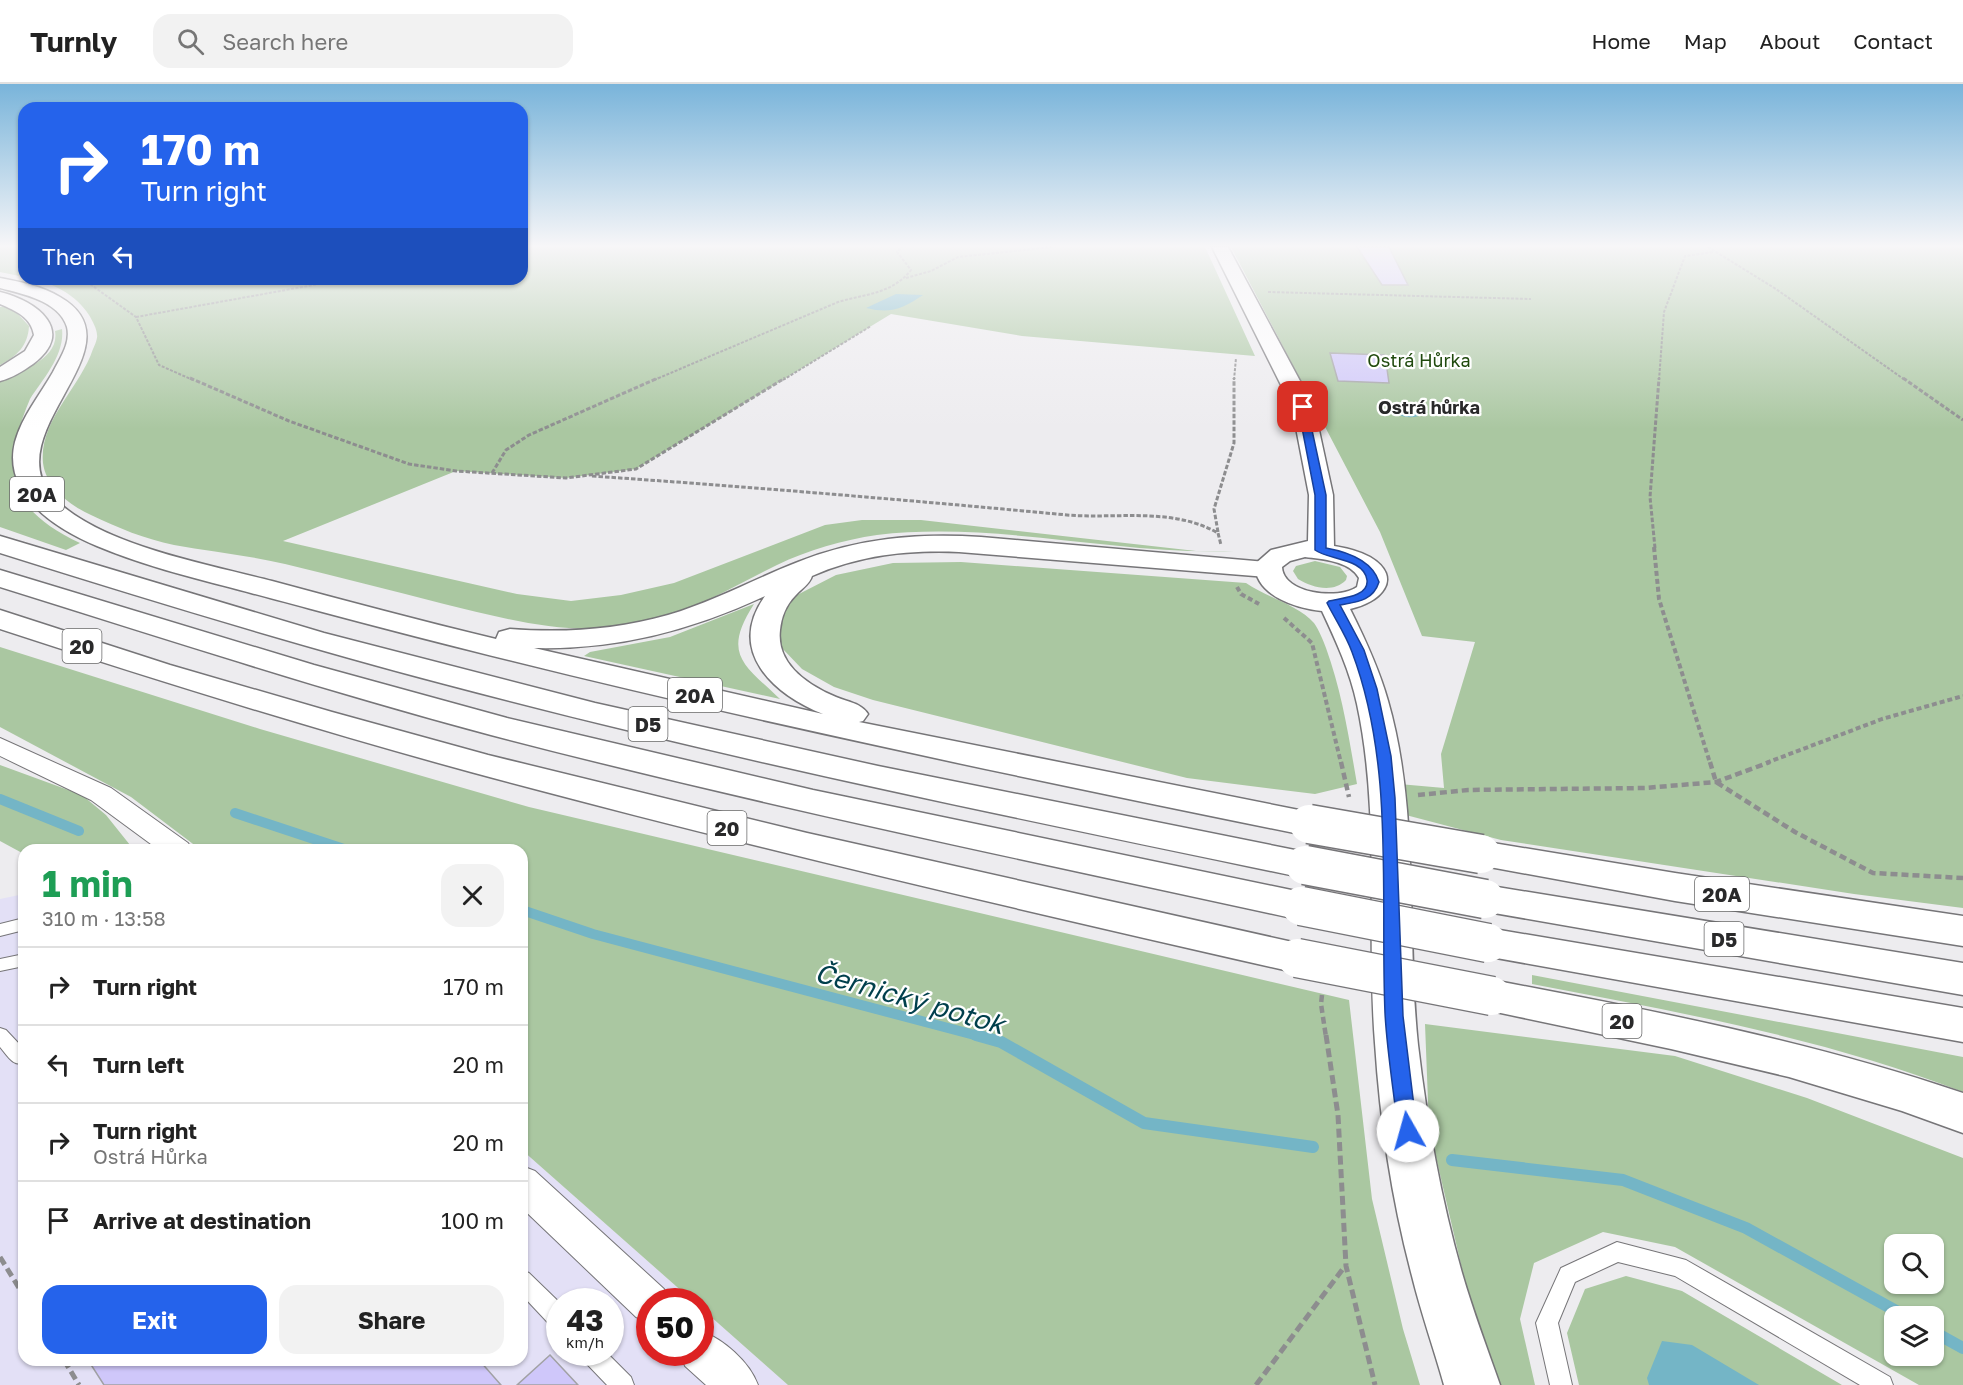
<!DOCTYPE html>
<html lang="en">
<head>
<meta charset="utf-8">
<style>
  :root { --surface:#fff; --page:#f2f2f2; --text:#222; --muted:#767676; --line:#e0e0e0; --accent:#2563eb }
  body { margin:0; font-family:"Golos Text",sans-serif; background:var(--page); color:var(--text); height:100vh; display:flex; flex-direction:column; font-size:22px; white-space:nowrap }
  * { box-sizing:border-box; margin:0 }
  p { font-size:20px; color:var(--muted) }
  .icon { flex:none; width:33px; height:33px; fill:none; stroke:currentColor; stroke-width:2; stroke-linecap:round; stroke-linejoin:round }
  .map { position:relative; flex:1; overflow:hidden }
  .details { position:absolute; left:18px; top:760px; width:510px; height:522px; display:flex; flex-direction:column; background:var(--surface); border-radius:18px; box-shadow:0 2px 4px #0004 }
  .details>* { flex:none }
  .hud { position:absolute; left:18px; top:18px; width:510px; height:183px; border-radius:18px; box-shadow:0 2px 4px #0004; background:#2563eb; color:#fff; overflow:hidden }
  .fabs { position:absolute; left:1884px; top:1150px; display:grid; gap:12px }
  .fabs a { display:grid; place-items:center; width:60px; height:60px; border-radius:12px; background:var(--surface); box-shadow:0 2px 4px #0004; font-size:30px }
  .speed { position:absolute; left:546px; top:1204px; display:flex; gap:12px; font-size:30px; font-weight:700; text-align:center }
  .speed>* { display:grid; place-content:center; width:78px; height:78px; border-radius:50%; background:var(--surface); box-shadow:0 2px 4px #0004; line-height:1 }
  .speed small { font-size:15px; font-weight:400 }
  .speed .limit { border:9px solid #d22; background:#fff; color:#111 }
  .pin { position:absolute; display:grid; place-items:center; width:51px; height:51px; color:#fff; margin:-26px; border-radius:12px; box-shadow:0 3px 9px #0006 }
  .me { position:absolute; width:66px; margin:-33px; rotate:353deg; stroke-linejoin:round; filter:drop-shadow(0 0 4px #0008) }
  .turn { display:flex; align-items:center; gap:21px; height:126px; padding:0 24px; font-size:27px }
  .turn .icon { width:78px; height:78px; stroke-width:2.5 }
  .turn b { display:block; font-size:42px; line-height:51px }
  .then { display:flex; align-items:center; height:57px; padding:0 24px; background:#0003; gap:12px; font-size:22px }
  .round { display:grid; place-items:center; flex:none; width:63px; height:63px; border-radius:18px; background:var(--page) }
  .head { display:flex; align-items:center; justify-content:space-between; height:102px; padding:0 24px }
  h1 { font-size:36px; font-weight:700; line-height:45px; color:#1e9e55 }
  .action { display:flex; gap:12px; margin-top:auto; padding:12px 24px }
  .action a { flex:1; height:69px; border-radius:18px; background:var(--accent); color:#fff; font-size:24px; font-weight:700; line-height:69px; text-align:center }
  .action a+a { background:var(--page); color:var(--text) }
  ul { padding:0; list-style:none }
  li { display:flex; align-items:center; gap:18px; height:78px; padding:0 24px; border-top:2px solid var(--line) }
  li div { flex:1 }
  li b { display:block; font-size:22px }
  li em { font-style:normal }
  header { display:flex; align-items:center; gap:36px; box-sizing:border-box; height:84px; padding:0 30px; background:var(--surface); border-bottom:2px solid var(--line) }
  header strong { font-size:28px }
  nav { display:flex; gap:33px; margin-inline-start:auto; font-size:21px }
  .search { width:420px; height:54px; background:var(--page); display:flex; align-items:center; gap:15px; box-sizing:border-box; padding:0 21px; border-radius:18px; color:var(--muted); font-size:22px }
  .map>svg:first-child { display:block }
</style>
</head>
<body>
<header>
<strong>Turnly</strong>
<div class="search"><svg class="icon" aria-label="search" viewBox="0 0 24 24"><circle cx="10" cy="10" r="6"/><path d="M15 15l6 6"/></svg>Search here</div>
<nav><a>Home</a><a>Map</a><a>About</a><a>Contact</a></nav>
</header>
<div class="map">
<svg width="1963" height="1301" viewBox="0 0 1963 1301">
  <rect width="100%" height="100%" fill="#edecef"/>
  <!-- commercial -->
  <path fill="#e3e0f6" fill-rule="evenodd" d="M 24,810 L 24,1276 L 522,1276 L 522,1066 L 694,1218 L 650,1218 L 650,1269 L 700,1269 L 701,1224 L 788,1301 L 0,1301 L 0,815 ZM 560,1218 L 610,1218 L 610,1269 L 560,1269 Z"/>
  <!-- green -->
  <path fill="#aac7a1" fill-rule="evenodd" d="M 0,163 L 24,163 L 24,193 L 0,188 Z
    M 522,163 L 1205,163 L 1255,272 L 1022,252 L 891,230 L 636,385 L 566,394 L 456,387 L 283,457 L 517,510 L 571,517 L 621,511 L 674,499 L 825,441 L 862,436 L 921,436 L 1196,467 L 1234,467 C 1115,471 996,437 877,451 C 843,456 808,466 777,481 C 728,505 682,534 627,542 C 565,552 503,534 444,520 C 391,506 338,493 285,480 C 248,471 211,468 174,461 C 145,455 118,444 91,431 C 69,421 46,403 43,379 C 39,336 80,304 93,265 C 94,263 98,254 97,251 C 97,245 92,236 89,231 C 76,211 56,201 34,195 L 522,195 Z
    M 1231,163 L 1963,163 L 1963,824 L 1854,810 L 1501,756 L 1402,730 L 1399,700 L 1444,704 L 1441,670 L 1475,558 L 1422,552 L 1380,448 Z
    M 5,222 L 18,230 L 29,242 C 28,262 17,272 0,281 L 0,223 Z
    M 62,245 C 65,271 43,295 30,315 C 0,387 8,425 80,459 L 66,466 L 0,443 L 0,297 C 20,287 60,275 55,247 Z
    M 1315,477 L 1340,483 L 1347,492 L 1346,496 C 1334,509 1312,504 1298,495 L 1293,487 L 1296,482 Z
    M 961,478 L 1246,499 C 1266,513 1298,521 1314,539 C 1319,546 1323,556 1326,564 C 1342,608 1349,654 1357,700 L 1315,710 L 1187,694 L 873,616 L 834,603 L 802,585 L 780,562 L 775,538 L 797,511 L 836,491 L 893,479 Z
    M 754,520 C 722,570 743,580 780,615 L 584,572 L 590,568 L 670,553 Z
    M 0,563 L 260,645 L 529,723 L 1349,916 L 1372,1115 L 1403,1245 L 1420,1301 L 788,1301 L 701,1224 L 700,1218 L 694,1218 L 522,1066 L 522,766 L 201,766 L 131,713 L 0,643 Z
    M 0,681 L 82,711 L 106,731 L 130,761 L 125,766 L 24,766 L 24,770 L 0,757 Z
    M 1532,891 L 1963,973 L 1963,1008 C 1825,954 1677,928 1532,900 Z
    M 1425,940 L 1675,972 L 1807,1014 L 1963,1074 L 1963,1301 L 1919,1301 L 1675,1163 L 1603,1148 L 1534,1179 L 1520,1235 L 1535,1301 L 1497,1301 L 1469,1215 L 1429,1043 ZM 1894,1161 L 1934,1161 L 1934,1200 L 1894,1200 ZM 1894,1233 L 1934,1233 L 1934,1272 L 1894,1272 Z
    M 1626,1192 L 1682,1207 L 1842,1301 L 1579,1301 L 1567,1249 L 1585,1205 Z"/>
  <!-- water -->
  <path fill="#74b5c6" d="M 896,210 L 923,211 C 902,225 891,230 866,224 Z
    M 1402,320 L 1419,323 L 1425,329 C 1414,336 1399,334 1390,325 L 1393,321 Z
    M 1662,1257 L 1692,1261 L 1759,1301 L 1649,1301 L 1647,1294 Z"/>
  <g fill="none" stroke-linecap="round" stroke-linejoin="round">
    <!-- stream-far1 -->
    <path stroke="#74b5c6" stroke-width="10" d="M 0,715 L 79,747
      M 235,729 L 347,766
      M 522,826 L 593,850 L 982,953"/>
    <!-- stream -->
    <path stroke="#74b5c6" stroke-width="12" d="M 976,951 L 1001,958 L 1144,1039 L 1313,1063
      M 1452,1076 L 1623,1096 L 1746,1144 L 1907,1233
      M 1934,1248 L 1963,1264"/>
  </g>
  <!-- building -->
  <path fill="#cfc7fa" stroke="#a1a1a4" stroke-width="1.5" d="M 1357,163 L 1389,163 L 1408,201 L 1382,201 Z
    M 1330,269 L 1385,271 L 1389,299 L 1338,297 Z
    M 550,1271 L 578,1301 L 517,1301 Z
    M 88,1276 L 479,1276 L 501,1301 L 104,1301 Z"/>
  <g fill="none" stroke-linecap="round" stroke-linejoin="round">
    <!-- lane casing -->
    <g stroke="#767578" stroke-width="2">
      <path id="lane" d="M 24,834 L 24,846 L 0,852 L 0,840 Z
        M 24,870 L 24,882 L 0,887 L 0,875 Z
        M 0,944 L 6,946 L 22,963 L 24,963 L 24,979 C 13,983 7,971 0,963 Z
        M 1617,1158 L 1686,1176 L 1890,1293 L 1893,1301 L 1860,1301 L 1675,1192 L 1618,1178 L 1575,1198 L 1558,1239 L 1572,1301 L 1550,1301 L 1536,1239 L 1561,1184 Z
        M 522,1186 L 529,1189 L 560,1219 L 560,1245 L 552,1243 L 522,1211 Z
        M 581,1269 L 607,1269 L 631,1293 L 634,1301 L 607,1301 L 584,1277 Z"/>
    </g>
    <!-- street casing -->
    <g stroke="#767578" stroke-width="2">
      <path id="street" d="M 0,654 L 111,704 L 188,759 L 192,766 L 159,766 L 91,716 L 0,672 Z
        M 522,1082 L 535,1087 L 664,1205 L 670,1218 L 650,1218 L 650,1239 L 636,1233 L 522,1124 Z
        M 700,1246 C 724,1256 749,1277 758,1301 L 706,1301 L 685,1282 L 680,1269 L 700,1269 Z"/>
    </g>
    <!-- secondary casing -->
    <g stroke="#767578" stroke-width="3">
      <path id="secondary" d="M 1212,163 L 1228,163 L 1314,323 L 1333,411 L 1334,462 C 1346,464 1359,467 1370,473 C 1405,494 1380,519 1350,525 C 1365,555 1379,585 1388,617 C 1420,728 1406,848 1418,961 C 1427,1038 1441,1115 1462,1189 C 1473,1227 1487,1264 1500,1301 L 1444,1301 C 1434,1265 1421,1229 1412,1192 C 1392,1117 1380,1037 1375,959 C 1366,847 1381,731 1357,620 C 1350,587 1336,557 1322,527 C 1296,524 1255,512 1255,480 L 1271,466 L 1308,457 L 1309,411 L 1292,323 ZM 1305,473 C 1322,475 1350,477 1359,494 L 1357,503 C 1339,516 1283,510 1282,483 L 1290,477 Z"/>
    </g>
    <!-- highway casing -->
    <g stroke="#767578" stroke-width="3">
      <path id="highway" d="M 0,194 C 20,198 42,202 60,213 C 143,261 0,344 50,410 C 95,461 208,480 272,497 C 346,517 421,537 496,555 L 499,548 L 510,545 C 563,549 616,546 668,531 C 713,518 754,495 798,478 C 858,454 917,449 981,453 L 1277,479 L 1281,485 L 1277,491 L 1267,493 L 959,468 C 907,466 860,471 812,492 C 810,500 801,505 795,512 C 786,521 781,534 780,546 C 776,580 808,601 836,613 C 848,618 861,619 868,630 L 863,637 L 859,638 L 1309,728 L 1322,731 L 1327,740 L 1322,749 L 1309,752 C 1028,695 747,636 469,566 C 396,548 323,528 251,509 C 199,495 147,483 97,462 C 56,445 2,411 15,358 C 22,332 40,311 53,288 C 60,274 71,259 67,243 C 59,217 23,210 0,204 ZM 765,512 C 726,567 773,610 823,630 L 534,564 C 616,566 690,547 765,512 Z
        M 0,208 C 37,217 77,247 33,280 C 23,287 12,294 0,297 L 0,283 L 25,267 L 34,251 C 31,233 16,227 0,220 Z
        M 0,452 L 324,549 L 595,619 L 878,682 L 1305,768 L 1318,772 L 1324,781 L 1318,790 L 1305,794 C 1016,734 726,675 441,599 C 293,560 146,515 0,469 Z
        M 0,486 L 314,581 L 507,634 L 813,706 L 1301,808 L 1315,812 L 1320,822 L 1315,832 L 1301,836 C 1031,777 759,721 491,651 C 326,607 163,554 0,503 Z
        M 0,526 L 170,581 L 332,628 L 488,671 L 807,749 L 1297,859 L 1311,863 L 1317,874 L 1311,885 L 1297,889 C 1021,826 745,762 471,688 C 313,645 156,596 0,545 Z
        M 1481,757 L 1675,789 L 1963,832 L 1963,862 L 1675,817 L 1468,779 L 1462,770 L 1468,761 Z
        M 1485,801 L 1963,879 L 1963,911 L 1471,825 L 1466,815 L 1471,805 Z
        M 1488,844 L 1963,924 L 1963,958 L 1474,870 L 1468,859 L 1474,848 Z
        M 1492,896 C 1651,926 1809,957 1963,1009 L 1963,1049 L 1902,1027 L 1789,993 L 1671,965 L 1477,924 L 1471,912 L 1477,900 Z"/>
    </g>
    <!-- path-far4 -->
    <path stroke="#8d8d8f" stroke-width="2" stroke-dasharray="3 1.5" stroke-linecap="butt" d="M 1708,163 L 1776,205 L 1905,296
      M 906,194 L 931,187 L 958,173 L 1053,163
      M 83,195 L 136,233 L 159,281 L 193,296
      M 1268,208 L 1531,215
      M 136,233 L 347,195
      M 654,296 L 838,218 C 865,210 892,210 911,186 L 897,168 L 902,163
      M 783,296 L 871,242
      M 1234,296 L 1236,274
      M 1659,296 L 1664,228 L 1685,172 L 1714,168"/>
    <!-- path-far3 -->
    <path stroke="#8d8d8f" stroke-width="3" stroke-dasharray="4.5 2" stroke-linecap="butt" d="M 190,294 L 289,337 L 409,380 L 456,387 L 566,394 L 636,385 L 785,294
      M 1903,294 L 1963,336
      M 492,389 L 506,366 L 529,351 L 658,294
      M 592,392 C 751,403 909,416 1067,431 C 1118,435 1172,423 1218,449 L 1221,461
      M 1218,448 L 1214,425 L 1234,359 L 1234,294
      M 1655,464 L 1650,413 L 1659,294"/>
    <!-- path-far2 -->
    <path stroke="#8d8d8f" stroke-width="4" stroke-dasharray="5 3" stroke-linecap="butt" d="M 1654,463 L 1659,515 L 1710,679
      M 1237,503 L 1241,510 L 1259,520
      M 1284,534 L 1312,559 L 1341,679
      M 1766,679 L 1882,635 L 1963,612"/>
    <!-- path-far1 -->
    <path stroke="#8d8d8f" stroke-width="4.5" stroke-dasharray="7 4" stroke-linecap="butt" d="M 1341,678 L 1349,713
      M 1710,678 L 1716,698 L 1795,748 L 1873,789 L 1963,794
      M 1418,711 L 1468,706 L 1645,704 L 1716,698 L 1770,678
      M 1322,911 L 1321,920 L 1326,953"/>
    <!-- path -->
    <path stroke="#8d8d8f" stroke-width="5" stroke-dasharray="9 4.5" stroke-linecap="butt" d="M 1326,951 L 1338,1031 L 1346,1182 L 1375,1301
      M 0,1173 L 24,1212
      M 64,1276 L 79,1301
      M 1256,1301 L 1345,1182"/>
    <!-- lane -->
    <use href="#lane" fill="#fff" fill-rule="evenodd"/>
    <!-- street -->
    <use href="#street" fill="#fff" fill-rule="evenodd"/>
    <!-- secondary -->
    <use href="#secondary" fill="#fff" fill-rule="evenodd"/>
    <!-- highway -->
    <use href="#highway" fill="#fff" fill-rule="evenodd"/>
    <!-- highway-bridge casing -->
    <g stroke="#767578" stroke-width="41" stroke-linecap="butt">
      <path id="highway-bridge" d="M 1309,740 L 1481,770
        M 1305,781 L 1485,815
        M 1301,822 L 1488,859
        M 1297,874 L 1492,912"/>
    </g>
    <!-- highway-bridge -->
    <use href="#highway-bridge" stroke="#fff" stroke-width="38"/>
  </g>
  <!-- sky -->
  <linearGradient id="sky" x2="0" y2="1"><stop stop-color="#79b4da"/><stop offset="0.47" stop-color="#f7f6f8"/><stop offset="1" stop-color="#f7f6f8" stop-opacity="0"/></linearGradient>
  <rect width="1963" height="345" fill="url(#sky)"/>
  <!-- route -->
  <path fill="#2563eb" stroke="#184099" stroke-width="1.5" d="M 1303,320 L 1307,323 L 1326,411 L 1326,464 C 1348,468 1372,476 1379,498 C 1373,517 1357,518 1340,521 L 1364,566 L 1377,605 L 1391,672 L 1395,714 L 1403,932 L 1417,1047 L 1415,1053 L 1408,1055 L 1401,1053 L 1398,1047 C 1394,1008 1387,968 1385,929 C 1380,810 1395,682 1352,568 C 1346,551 1335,535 1327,519 L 1329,517 C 1341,514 1369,513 1367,496 C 1364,474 1328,476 1315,466 L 1315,411 L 1298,323 Z"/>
  <g text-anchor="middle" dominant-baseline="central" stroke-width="4.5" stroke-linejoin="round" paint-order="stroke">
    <!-- far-park labels -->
    <g font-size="18" fill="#204a0e" stroke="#fff">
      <text x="1419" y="276">Ostrá Hůrka</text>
    </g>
    <!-- far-neighbourhood labels -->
    <g font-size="18" font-weight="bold" fill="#29292a" stroke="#fff">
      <text x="1429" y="323">Ostrá hůrka</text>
    </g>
    <!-- shield labels -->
    <g fill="#fff" stroke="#69696a" stroke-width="1.5">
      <rect x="10" y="393" width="54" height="34" rx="4.5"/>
      <rect x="62.5" y="545" width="39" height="34" rx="4.5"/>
      <rect x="668" y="594" width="54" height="34" rx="4.5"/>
      <rect x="628.5" y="623" width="39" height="34" rx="4.5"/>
      <rect x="707.5" y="727" width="39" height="34" rx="4.5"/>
      <rect x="1695" y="793" width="54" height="34" rx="4.5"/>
      <rect x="1704.5" y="838" width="39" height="34" rx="4.5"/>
      <rect x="1602.5" y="920" width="39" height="34" rx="4.5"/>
    </g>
    <g font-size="20" font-weight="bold" fill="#29292a">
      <text x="37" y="410">20A</text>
      <text x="82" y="562">20</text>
      <text x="695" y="611">20A</text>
      <text x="648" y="640">D5</text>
      <text x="727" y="744">20</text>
      <text x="1722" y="810">20A</text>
      <text x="1724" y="855">D5</text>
      <text x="1622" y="937">20</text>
    </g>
    <!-- near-water labels -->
    <g font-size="27" font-style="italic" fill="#003f4c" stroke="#fff">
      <text transform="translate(910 914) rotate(16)">Černický potok</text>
    </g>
  </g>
</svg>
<div class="fabs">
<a><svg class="icon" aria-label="search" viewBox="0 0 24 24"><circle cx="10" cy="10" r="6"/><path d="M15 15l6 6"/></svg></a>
<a><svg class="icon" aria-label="layers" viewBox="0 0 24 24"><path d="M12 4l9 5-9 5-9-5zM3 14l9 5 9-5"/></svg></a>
</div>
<div class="speed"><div>43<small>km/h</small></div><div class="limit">50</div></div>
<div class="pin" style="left:1303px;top:323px;background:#d93025"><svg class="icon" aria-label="arrive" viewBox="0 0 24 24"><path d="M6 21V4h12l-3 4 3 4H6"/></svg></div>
<svg class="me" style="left:1408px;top:1047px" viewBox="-20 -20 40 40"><circle r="19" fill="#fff"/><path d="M0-13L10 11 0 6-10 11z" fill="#2563eb"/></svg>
<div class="hud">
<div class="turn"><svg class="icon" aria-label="right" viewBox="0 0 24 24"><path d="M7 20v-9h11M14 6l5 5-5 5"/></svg><div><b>170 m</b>Turn right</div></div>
<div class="then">Then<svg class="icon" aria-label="left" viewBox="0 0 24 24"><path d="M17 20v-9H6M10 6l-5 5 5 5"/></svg></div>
</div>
<section class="details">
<div class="head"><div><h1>1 min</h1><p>310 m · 13:58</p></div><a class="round"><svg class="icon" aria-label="close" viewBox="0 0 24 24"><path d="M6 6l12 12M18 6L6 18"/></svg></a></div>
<ul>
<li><svg class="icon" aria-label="right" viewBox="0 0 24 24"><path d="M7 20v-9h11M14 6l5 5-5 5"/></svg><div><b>Turn right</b></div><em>170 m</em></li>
<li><svg class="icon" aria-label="left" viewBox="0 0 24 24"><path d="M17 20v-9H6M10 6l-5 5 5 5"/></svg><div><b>Turn left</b></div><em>20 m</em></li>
<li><svg class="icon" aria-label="right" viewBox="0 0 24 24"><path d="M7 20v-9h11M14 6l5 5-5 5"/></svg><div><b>Turn right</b><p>Ostrá Hůrka</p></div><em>20 m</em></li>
<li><svg class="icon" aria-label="arrive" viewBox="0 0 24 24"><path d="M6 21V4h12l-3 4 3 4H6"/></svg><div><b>Arrive at destination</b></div><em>100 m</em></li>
</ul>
<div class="action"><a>Exit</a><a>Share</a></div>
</section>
</div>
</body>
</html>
